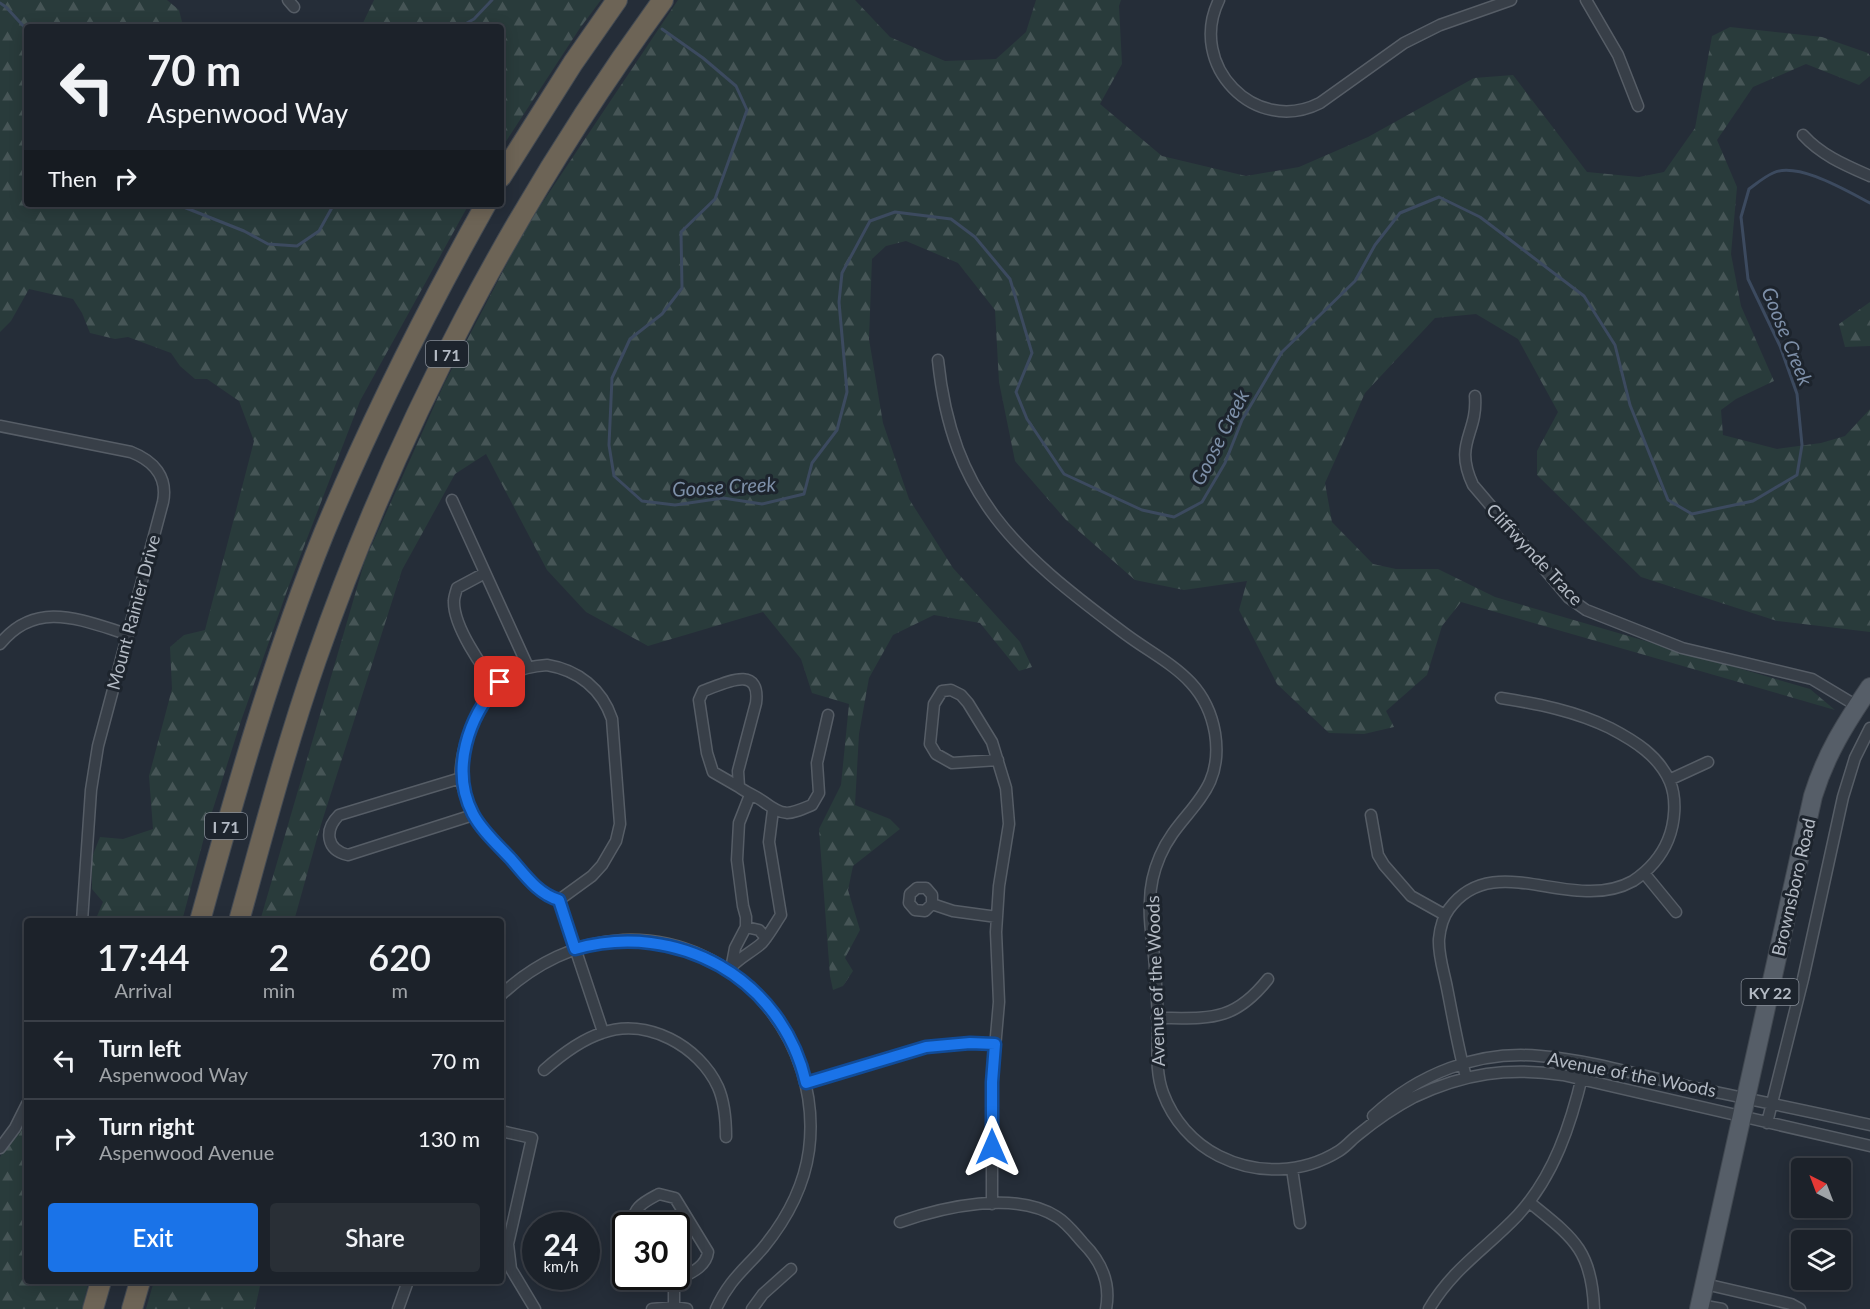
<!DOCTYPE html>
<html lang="en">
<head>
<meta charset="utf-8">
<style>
  :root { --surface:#1c222a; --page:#292f36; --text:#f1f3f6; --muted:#a0a4a8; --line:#3a3f47; --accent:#1a73e8 }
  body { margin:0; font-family:Lato,sans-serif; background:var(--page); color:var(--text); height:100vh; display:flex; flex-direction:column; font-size:22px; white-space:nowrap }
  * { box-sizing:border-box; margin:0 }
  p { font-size:20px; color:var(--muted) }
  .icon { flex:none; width:33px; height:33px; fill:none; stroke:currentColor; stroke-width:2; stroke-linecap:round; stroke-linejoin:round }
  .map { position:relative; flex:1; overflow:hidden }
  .drawer { position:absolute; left:24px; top:918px; width:480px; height:366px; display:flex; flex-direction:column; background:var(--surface); border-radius:6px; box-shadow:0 3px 15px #0003,0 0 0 2px var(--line) }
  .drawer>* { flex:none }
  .guide { position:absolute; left:24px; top:24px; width:480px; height:183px; border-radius:6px; box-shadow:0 3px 15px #0003,0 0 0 2px var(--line); background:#1c222a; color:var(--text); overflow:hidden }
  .needle { width:39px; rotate:318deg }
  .tools { position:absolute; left:1791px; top:1158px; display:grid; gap:12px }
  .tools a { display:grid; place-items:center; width:60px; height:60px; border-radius:6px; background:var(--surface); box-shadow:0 3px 15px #0003,0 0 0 2px var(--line); font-size:30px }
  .speed { position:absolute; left:522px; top:1212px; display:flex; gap:12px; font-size:30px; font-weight:700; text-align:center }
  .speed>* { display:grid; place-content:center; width:78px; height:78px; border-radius:50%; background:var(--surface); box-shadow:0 3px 15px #0003,0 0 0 2px var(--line); line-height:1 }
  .speed small { font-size:15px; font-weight:400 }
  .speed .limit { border:3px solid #111; border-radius:9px; background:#fff; color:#111 }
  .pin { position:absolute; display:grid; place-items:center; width:51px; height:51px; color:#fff; margin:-26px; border-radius:12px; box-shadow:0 3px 9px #0006 }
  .me { position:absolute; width:66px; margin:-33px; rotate:0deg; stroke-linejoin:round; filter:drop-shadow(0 0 4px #0008) }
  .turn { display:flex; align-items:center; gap:21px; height:126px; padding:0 24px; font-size:27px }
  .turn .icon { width:78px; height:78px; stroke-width:2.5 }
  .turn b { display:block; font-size:42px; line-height:51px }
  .then { display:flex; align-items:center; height:57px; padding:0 24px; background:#0003; gap:12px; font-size:22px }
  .eta { display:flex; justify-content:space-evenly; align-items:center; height:102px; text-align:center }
  .eta b { font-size:36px; font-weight:600; line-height:42px }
  .action { display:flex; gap:12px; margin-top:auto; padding:12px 24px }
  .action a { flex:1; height:69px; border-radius:6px; background:var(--accent); color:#fff; font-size:24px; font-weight:600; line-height:69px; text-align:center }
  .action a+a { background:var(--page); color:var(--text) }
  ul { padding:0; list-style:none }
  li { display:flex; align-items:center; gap:18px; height:78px; padding:0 24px; border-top:2px solid var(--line) }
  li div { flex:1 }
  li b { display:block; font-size:22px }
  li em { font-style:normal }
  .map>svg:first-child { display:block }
</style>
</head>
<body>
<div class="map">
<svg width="1870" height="1309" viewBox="0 0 1870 1309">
  <defs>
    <pattern id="forest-firs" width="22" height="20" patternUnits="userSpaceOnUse" patternTransform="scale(1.5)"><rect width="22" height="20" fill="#293b3b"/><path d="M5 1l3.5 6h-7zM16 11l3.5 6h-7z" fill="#465556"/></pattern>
  </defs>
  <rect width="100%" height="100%" fill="#252d38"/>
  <!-- forest -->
  <path fill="url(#forest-firs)" d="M 0,0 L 167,0 L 179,10 L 183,26 L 186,27 L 27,27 L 27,204 L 469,204 L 360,401 L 288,588 L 241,721 L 205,834 L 182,921 L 95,921 L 103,902 L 92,889 L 92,857 L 100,837 L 123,839 L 153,829 L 149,776 L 172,689 L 170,647 L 184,635 L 205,630 L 254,441 L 239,401 L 207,379 L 195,379 L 180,366 L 171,353 L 128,337 L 115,339 L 90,333 L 82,313 L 73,299 L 29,289 L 11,321 L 0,332 Z
    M 374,0 L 601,0 L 580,28 L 501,149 L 501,27 L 361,27 Z
    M 678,0 L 855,0 L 890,37 L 945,61 L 996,59 L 1026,32 L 1036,0 L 1121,0 L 1119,6 L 1122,64 L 1100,104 L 1162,156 L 1246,176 L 1299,167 L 1368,137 L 1474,78 L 1513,75 L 1587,172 L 1639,177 L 1664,172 L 1695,128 L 1712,36 L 1730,27 L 1822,37 L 1868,53 L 1870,56 L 1870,76 L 1859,85 L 1806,64 L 1753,87 L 1717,140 L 1737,187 L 1731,254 L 1741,306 L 1774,381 L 1736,399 L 1721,410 L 1723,435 L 1777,449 L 1821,443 L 1845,436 L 1870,409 L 1870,632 L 1777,621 L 1641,577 L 1537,475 L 1537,451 L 1558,412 L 1518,339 L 1476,314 L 1435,318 L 1365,393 L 1325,483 L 1332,522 L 1373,564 L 1396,569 L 1438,569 L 1495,597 L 1810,689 L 1835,710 L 1461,602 L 1442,626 L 1427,675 L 1386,711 L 1394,727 L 1364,734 L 1329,733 L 1277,684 L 1239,610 L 1247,581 L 1184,590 L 1135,580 L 1066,520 L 1015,461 L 999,382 L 995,310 L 958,263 L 906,241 L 886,246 L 872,259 L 869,339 L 883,423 L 909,499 L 953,568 L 1020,642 L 1032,667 L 1019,671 L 980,623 L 934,615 L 893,635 L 869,678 L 859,734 L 855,805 L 890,819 L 900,829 L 853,866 L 848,890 L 860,930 L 845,958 L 853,971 L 843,986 L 833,990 L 830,976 L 819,829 L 841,785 L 849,704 L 812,693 L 801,659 L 763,612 L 648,646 L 586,612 L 547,570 L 486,454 L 455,474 L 402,570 L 319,831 L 294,921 L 260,921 L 365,560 L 444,384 L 526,227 Z
    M 1870,302 L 1870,346 L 1845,347 L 1839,324 Z
    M 27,1111 L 27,1281 L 89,1281 L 82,1309 L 0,1309 L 0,1157 Z
    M 154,1281 L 261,1281 L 255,1309 L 146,1309 Z"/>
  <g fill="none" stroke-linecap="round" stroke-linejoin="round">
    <!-- stream -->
    <path stroke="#3c4a5f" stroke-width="3" d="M 0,3 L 6,7 L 27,30
      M 460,27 L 474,19 L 492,0
      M 662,29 L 703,58 L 736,86 L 747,110 L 715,199 L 681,232 L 682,288 L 662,314 L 630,339 L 612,378 L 609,445 L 614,476 L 642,501 L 675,505 L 723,498 L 762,504 L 804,494 L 812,463 L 837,430 L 847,392 L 839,302 L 842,273 L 870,221 L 895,212 L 951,219 L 975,237 L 1010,279 L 1032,353 L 1016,392 L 1027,419 L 1064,474 L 1142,510 L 1174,517 L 1202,502 L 1225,463 L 1242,420 L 1282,352 L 1355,281 L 1375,245 L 1400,213 L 1439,197 L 1480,217 L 1584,296 L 1615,345 L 1630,405 L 1668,500 L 1692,514 L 1753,501 L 1797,475 L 1802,445 L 1797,394 L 1780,346 L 1748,279 L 1741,217 L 1749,189 C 1756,184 1764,177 1773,173 C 1797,161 1847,191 1870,203
      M 176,204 L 244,231 L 268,244 L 297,246 L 319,231 L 334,204"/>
    <!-- minor casing -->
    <g stroke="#565d66" stroke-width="13">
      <path id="minor" d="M 288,0 L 294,7
        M 1219,0 C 1187,65 1255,136 1320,103 L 1404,43 L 1440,25 L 1511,0
        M 1586,0 L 1618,55 L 1638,106
        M 1803,135 C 1821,155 1845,165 1870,176
        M 938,360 C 952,497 1016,552 1120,630 C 1161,662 1205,675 1215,733 C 1225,796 1180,809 1160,856 C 1154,870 1150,887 1150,902 C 1148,924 1154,946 1155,968 C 1156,987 1158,1008 1158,1027 C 1158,1050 1155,1071 1163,1093 C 1173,1120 1193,1143 1219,1156 C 1257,1175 1302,1174 1339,1151 C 1347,1146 1352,1139 1359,1134 C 1376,1120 1395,1107 1414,1097 C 1465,1073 1508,1067 1563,1075 L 1870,1146
        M 1475,396 C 1478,435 1453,442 1473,485 L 1569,598 L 1586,610 L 1682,648 L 1812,679 L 1857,706
        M 0,426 L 131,452 C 154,461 168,477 163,502 L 98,746 L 91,790 L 82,921
        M 452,500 L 528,667
        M 485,573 L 457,588 C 456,592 454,597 454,601 C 453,625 482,669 498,685
        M 0,644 C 36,599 81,620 127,634
        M 547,665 C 578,670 602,689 612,719 L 620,824 L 616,841 L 602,865 L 592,876 L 559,900 C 539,895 528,878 514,863 C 498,845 477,828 469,805 C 466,797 462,787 461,779 C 458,747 483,690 511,674 C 522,668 534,666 547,665 Z
        M 461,778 L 339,815 C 324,830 326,850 348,855 L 473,815
        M 1669,780 L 1708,762
        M 739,787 L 713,772 L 707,753 L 699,700 L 703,691 C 723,684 761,663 756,703 L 738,771 L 739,787 C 747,793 756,796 764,802 C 784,817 788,815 812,805 L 819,793 L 817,763 L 828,715
        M 1371,815 L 1378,855 L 1384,865 L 1411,896 L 1445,915
        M 1644,873 L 1676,912
        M 559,900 L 603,1032
        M 932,904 L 932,895 L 926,888 L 917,888 L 910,894 L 909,903 L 915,910 L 925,911 L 932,904 L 953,911 L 997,917
        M 746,927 L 759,930 L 766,938
        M 732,964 L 735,948 L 746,927 L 746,917 L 743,906 L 737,860 L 739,823 L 750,795
        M 728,971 C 736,959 751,953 762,943 C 769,935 775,924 781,915 L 769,842 L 773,810
        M 501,995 C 534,964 577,942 623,940 C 736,935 823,1041 809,1150 C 804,1187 786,1220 763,1248 C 744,1270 729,1280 716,1309
        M 1157,1018 C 1209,1018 1233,1023 1268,979
        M 544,1070 C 561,1055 580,1040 602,1033 C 647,1017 699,1046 718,1087 C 725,1103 726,1120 726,1137
        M 1466,1077 C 1458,1048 1453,1018 1447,988 C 1444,972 1438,955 1439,939 C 1440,929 1443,917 1449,909 C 1494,847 1572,915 1633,881 C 1648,871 1661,857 1668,840 C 1675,823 1677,799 1670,782 C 1659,756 1635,741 1610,728 C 1575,711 1539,704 1501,698
        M 806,1083 L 926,1047 L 970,1043 L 995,1044
        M 1373,1116 C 1418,1074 1478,1050 1540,1056 C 1589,1060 1639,1075 1687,1086 C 1748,1099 1809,1111 1870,1125
        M 1767,1123 L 1803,979 L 1843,797 L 1855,758 L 1870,728
        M 501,1131 L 532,1138 L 508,1244 L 511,1269 L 535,1309
        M 0,1148 L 15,1128 L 27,1104
        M 1292,1169 L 1300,1223
        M 1529,1202 C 1572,1237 1592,1249 1594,1309
        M 992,1204 L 992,1082 L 999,1002 L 996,932 L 999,886 L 1009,824 L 1006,788 L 992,742 L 968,703 L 961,695 L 951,690 L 942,691 L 934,704 L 930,744 L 936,754 L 952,763 L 998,760
        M 900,1222 C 943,1207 1015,1190 1057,1217 C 1067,1223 1075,1234 1083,1243 C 1101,1261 1111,1283 1106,1309
        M 637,1226 C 627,1209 648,1200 659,1194 L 675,1198 L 708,1252 C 706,1269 685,1275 672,1283 L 668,1276
        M 672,1283 L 674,1287 L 674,1307
        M 1705,1284 L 1791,1304 L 1800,1309
        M 1700,1305 L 1722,1309
        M 398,1309 L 408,1281
        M 652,1309 L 674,1307 L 687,1309
        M 752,1309 L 763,1294 L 791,1269
        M 1429,1309 C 1453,1268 1487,1248 1518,1215 C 1554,1176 1571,1124 1583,1073"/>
    </g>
    <!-- primary casing -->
    <g stroke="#414851" stroke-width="20">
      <path id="primary" d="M 1699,1309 L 1813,796 C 1826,754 1845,724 1870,687"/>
    </g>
    <!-- motorway casing -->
    <g stroke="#434a53" stroke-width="22">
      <path id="motorway" d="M 501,177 L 573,63 L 617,0
        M 200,921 C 236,790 273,659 324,533 C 371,420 426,311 486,204
        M 239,921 C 263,834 286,746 316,660 C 398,425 516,201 663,0
        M 93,1309 L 101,1281
        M 132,1309 L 140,1281"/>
    </g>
    <!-- minor -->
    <use href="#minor" stroke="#383f48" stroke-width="10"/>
    <!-- primary -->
    <use href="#primary" stroke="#565e68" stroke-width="18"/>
    <!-- motorway -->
    <use href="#motorway" stroke="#6d6456" stroke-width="20"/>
  </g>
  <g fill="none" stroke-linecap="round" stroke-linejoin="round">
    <!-- route casing -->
    <g stroke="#114b97" stroke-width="15">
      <path id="route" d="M 500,682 C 468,717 450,770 473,814 C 482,831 498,845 511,859 C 525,875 538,894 559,900 L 575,949 C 677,920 782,978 806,1083 L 926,1047 L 970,1043 L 995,1044 L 992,1082 L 992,1147"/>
    </g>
    <!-- route -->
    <use href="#route" stroke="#1a73e8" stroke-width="10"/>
  </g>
  <g text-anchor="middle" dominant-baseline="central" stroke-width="6" stroke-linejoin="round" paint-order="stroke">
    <!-- shield labels -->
    <g fill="#1d242d" stroke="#868d97" stroke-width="1.5">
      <rect x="426" y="341" width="42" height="26" rx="4.5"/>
      <rect x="205" y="813" width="42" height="26" rx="4.5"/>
      <rect x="1741.5" y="979" width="57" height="26" rx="4.5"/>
    </g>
    <g font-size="16" font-weight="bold" fill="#b3bac4">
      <text x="447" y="354">I 71</text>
      <text x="226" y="826">I 71</text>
      <text x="1770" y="992">KY 22</text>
    </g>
    <!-- street labels -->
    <g font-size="18" fill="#b3bac4" stroke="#1d242d">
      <text transform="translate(1535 554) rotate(47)">Cliffwynde Trace</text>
      <text transform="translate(133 612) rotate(-75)">Mount Rainier Drive</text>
      <text transform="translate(1793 887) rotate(-77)">Brownsboro Road</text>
      <text transform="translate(1155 981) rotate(-92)">Avenue of the Woods</text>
      <text transform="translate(1632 1074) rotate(11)">Avenue of the Woods</text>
    </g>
    <!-- water labels -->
    <g font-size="20" font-style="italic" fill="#7e90a9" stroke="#1d242d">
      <text transform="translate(1788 336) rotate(68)">Goose Creek</text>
      <text transform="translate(1219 437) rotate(-63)">Goose Creek</text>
      <text transform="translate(724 486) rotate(-3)">Goose Creek</text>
    </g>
  </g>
</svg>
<div class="tools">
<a><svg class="needle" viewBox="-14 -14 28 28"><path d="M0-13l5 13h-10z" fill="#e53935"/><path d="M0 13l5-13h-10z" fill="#a0a4a8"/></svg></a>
<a><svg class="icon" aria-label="layers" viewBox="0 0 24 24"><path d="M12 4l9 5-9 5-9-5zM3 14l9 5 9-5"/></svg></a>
</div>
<div class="speed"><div>24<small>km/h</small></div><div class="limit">30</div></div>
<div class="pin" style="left:500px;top:682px;background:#d93025"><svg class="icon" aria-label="arrive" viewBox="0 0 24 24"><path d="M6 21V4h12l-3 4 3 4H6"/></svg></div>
<svg class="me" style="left:992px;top:1147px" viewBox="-20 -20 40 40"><path d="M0-17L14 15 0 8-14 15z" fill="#1a73e8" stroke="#fff" stroke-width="4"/></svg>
<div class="guide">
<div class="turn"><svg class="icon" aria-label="left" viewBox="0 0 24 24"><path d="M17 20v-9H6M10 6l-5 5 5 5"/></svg><div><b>70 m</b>Aspenwood Way</div></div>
<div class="then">Then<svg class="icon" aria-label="right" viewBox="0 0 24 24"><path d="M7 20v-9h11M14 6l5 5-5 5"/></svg></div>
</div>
<section class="drawer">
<div class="eta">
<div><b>17:44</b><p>Arrival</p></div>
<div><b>2</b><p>min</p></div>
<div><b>620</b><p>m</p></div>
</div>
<ul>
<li><svg class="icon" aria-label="left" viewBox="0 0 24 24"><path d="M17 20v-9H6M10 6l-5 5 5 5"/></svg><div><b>Turn left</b><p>Aspenwood Way</p></div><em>70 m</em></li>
<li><svg class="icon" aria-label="right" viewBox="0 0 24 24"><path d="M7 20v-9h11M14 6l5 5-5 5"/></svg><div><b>Turn right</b><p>Aspenwood Avenue</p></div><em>130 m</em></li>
</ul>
<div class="action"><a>Exit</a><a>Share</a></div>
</section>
</div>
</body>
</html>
